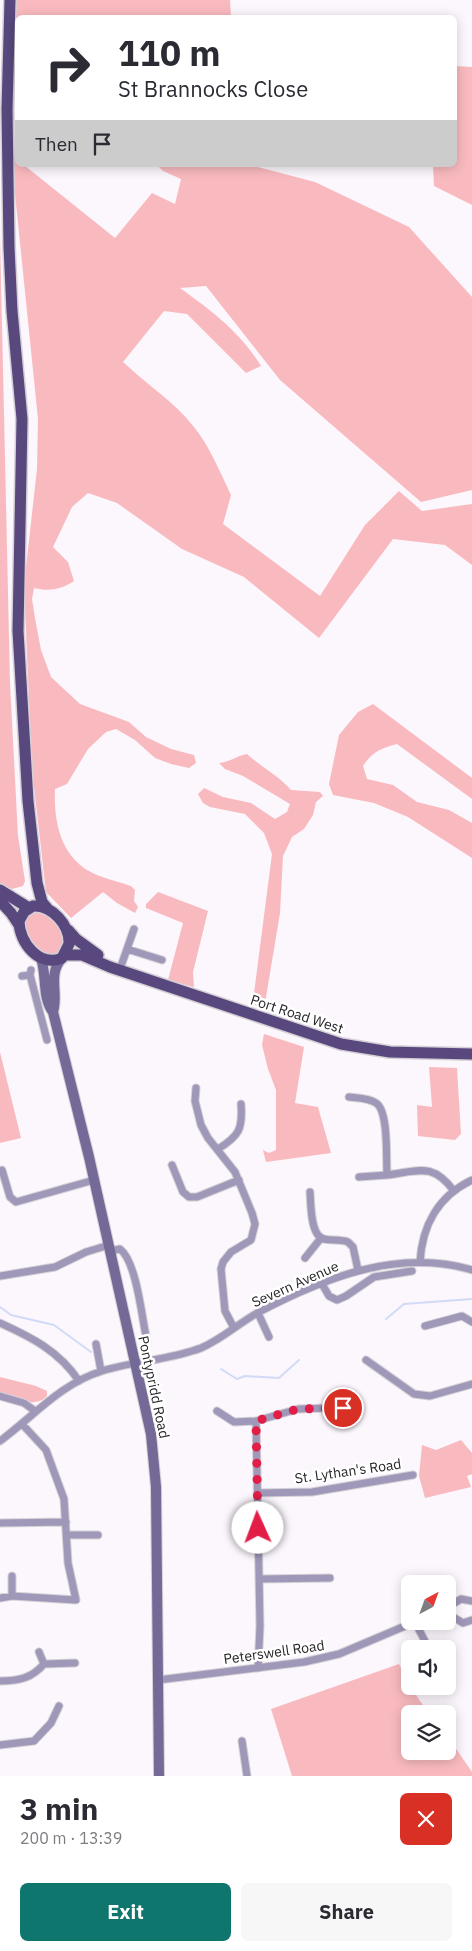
<!DOCTYPE html>
<html lang="en">
<head>
<meta charset="utf-8">
<style>
  :root { --surface:#fff; --page:#f7f7f7; --text:#2b2b33; --muted:#7c7c81; --accent:#0f766e }
  body { margin:0; font-family:"IBM Plex Sans",sans-serif; background:var(--page); color:var(--text); height:100vh; display:flex; flex-direction:column; font-size:19px; white-space:nowrap }
  * { box-sizing:border-box; margin:0 }
  p { font-size:16px; color:var(--muted) }
  .icon { flex:none; width:28px; height:28px; fill:none; stroke:currentColor; stroke-width:2; stroke-linecap:round; stroke-linejoin:round }
  .map { position:relative; height:1776px; overflow:hidden }
  .drawer { display:flex; flex-direction:column; background:var(--surface); flex:1 }
  .drawer>* { flex:none }
  .hud { position:absolute; left:15px; top:15px; width:442px; height:152px; border-radius:8px; box-shadow:0 2px 12px #0003; background:#fff; color:var(--text); overflow:hidden }
  .needle { width:32px; rotate:41deg }
  .controls { position:absolute; left:401px; top:1575px; display:grid; gap:10px }
  .controls a { display:grid; place-items:center; width:55px; height:55px; border-radius:8px; background:var(--surface); box-shadow:0 2px 12px #0003; font-size:25px }
  .pin { position:absolute; display:grid; place-items:center; width:42px; height:42px; color:#fff; margin:-21px; border:2px solid #fff; border-radius:50%; box-shadow:0 1px 5px #0007 }
  .me { position:absolute; width:55px; margin:-28px; rotate:358deg; stroke-linejoin:round; filter:drop-shadow(0 0 4px #0008) }
  .turn { display:flex; align-items:center; gap:18px; height:105px; padding:0 20px; font-size:22px }
  .turn .icon { width:65px; height:65px; stroke-width:2.5 }
  .turn b { display:block; font-size:35px; line-height:42px }
  .then { display:flex; align-items:center; height:48px; padding:0 20px; background:#0003; gap:10px; font-size:19px }
  .round { display:grid; place-items:center; flex:none; width:52px; height:52px; border-radius:8px; background:var(--page) }
  .summary { display:flex; align-items:center; justify-content:space-between; height:85px; padding:0 20px }
  h1 { font-size:30px; font-weight:800; line-height:38px }
  .primary-button { display:flex; gap:10px; margin-top:auto; padding:10px 20px }
  .primary-button a { flex:1; height:58px; border-radius:8px; background:var(--accent); color:#fff; font-size:20px; font-weight:800; line-height:58px; text-align:center }
  .primary-button a+a { background:var(--page); color:var(--text) }
  .map>svg:first-child { display:block }
</style>
</head>
<body>
<div class="map">
<svg width="472" height="1776" viewBox="0 0 472 1776">
  <rect width="100%" height="100%" fill="#fcf6fd"/>
  <!-- green -->
  <path fill="#f9babf" d="M 14,0 L 230,0 L 231,17 L 18,18 L 17,22 L 14,21 Z
    M 455,66 L 472,67 L 472,205 L 434,186 L 433,165 L 455,165 Z
    M 11,155 L 17,160 L 18,165 L 24,165 L 115,238 L 152,193 L 175,204 L 181,179 L 163,171 L 157,165 L 250,165 L 315,182 L 409,227 L 472,297 L 472,490 L 421,502 L 280,380 L 206,286 L 180,288 C 213,312 239,331 261,366 L 246,373 L 187,314 L 164,311 L 123,362 C 146,384 175,402 194,427 C 210,447 220,472 231,495 L 223,524 L 320,596 L 365,525 L 399,491 L 422,511 L 472,504 L 472,565 L 445,545 L 393,539 L 319,638 L 244,577 L 182,549 L 117,503 L 88,493 L 72,507 L 53,547 L 68,562 L 74,581 C 62,589 49,592 34,588 L 32,599 L 35,618 L 41,650 L 51,677 L 80,704 L 129,722 L 146,737 L 171,749 L 194,755 L 196,763 L 189,768 L 171,764 L 155,758 L 135,740 L 116,729 L 106,732 L 88,749 L 67,784 L 55,789 C 54,816 58,843 77,862 C 90,876 114,880 131,886 L 135,890 L 134,901 L 138,907 L 135,913 L 117,903 L 103,892 L 71,918 L 46,892 L 32,769 L 24,585 L 37,469 L 38,419 Z
    M 0,234 L 10,683 L 18,836 L 25,881 L 23,886 L 12,889 L 0,883 Z
    M 373,704 L 472,778 L 472,799 L 397,744 C 381,748 372,752 363,766 L 367,779 L 393,785 L 417,802 L 449,810 L 472,823 L 472,858 L 408,817 L 374,803 L 333,795 L 329,784 L 339,735 L 358,712 Z
    M 247,754 C 261,767 278,775 291,790 L 320,792 L 323,796 L 316,802 L 313,815 L 304,829 L 292,837 L 283,856 L 280,913 L 265,1003 L 256,1006 L 253,1001 L 272,854 L 264,833 L 245,814 L 210,807 L 203,803 L 198,794 L 204,788 L 223,797 L 251,803 L 275,819 L 287,812 L 290,804 L 243,776 L 225,769 L 219,763 C 230,762 236,756 247,754 Z
    M 158,892 L 208,911 L 193,972 L 194,987 L 168,980 L 183,923 L 146,908 L 146,904 Z
    M 38,910 C 53,919 63,927 65,946 L 57,955 L 46,955 C 33,945 10,917 38,910 Z
    M 264,1034 L 304,1047 L 295,1103 L 318,1107 L 331,1153 L 266,1162 L 263,1150 L 269,1153 L 276,1150 L 276,1090 L 268,1069 L 262,1045 Z
    M 0,1052 L 21,1138 L 0,1143 Z
    M 429,1067 L 457,1068 L 461,1134 L 455,1140 L 418,1136 L 417,1105 L 432,1107 Z
    M 0,1377 L 36,1386 L 47,1391 L 47,1396 C 35,1409 15,1398 0,1394 Z
    M 461,1440 L 472,1453 L 472,1474 L 467,1476 L 471,1487 L 425,1498 L 419,1476 L 422,1445 L 436,1450 Z
    M 399,1664 L 410,1686 L 429,1714 L 410,1714 L 410,1751 L 448,1751 L 448,1737 L 472,1772 L 472,1776 L 292,1776 L 271,1709 Z"/>
  <g fill="none" stroke-linecap="round" stroke-linejoin="round">
    <!-- stream -->
    <path stroke="#d1dbf8" stroke-width="2" d="M 0,1307 L 11,1315 L 54,1325 L 91,1352
      M 386,1319 L 404,1304 L 472,1299
      M 221,1369 L 237,1379 L 245,1376 L 279,1378 L 299,1360"/>
    <!-- minor casing -->
    <g stroke="#d5d0d6" stroke-width="9">
      <path id="minor" d="M 127,949 L 162,960
        M 120,969 L 134,929
        M 30,975 L 47,1040
        M 22,976 L 30,975 L 31,970
        M 196,1088 L 195,1101 L 201,1125 L 208,1138 L 235,1172 L 252,1213 L 255,1224 L 251,1240 L 231,1252 L 223,1262 L 221,1269 L 225,1311 L 234,1328
        M 349,1097 C 357,1098 369,1098 376,1103 C 389,1111 386,1160 387,1175 C 419,1171 432,1162 454,1191
        M 218,1149 C 239,1136 243,1129 241,1104
        M 172,1165 L 183,1192 L 189,1197 L 197,1197 L 239,1180
        M 2,1170 L 10,1197 L 16,1202 L 94,1180
        M 359,1177 L 387,1175
        M 310,1192 C 311,1203 310,1236 324,1239 C 332,1241 340,1239 348,1242 L 353,1247 L 358,1270
        M 110,1251 L 120,1249 C 137,1262 142,1320 147,1341
        M 305,1258 L 321,1238
        M 420,1262 C 422,1226 438,1196 472,1180
        M 0,1276 L 55,1267 L 86,1252 L 109,1245
        M 322,1284 L 329,1296 L 337,1300 L 346,1296 L 374,1277 L 412,1271
        M 258,1313 L 269,1337
        M 0,1323 C 31,1337 59,1351 79,1381
        M 425,1326 L 462,1316 L 472,1322
        M 96,1344 L 101,1371
        M 366,1360 L 414,1394 L 430,1396 L 472,1384
        M 0,1396 L 24,1403 L 35,1411
        M 217,1411 L 234,1422 L 256,1421 L 298,1409 L 358,1407
        M 256,1421 L 260,1626 L 258,1668
        M 0,1441 C 34,1416 60,1384 102,1371 C 134,1361 170,1360 201,1348 C 222,1339 239,1323 259,1312 C 324,1278 398,1248 472,1270
        M 257,1493 L 312,1492 L 413,1475
        M 0,1523 L 66,1522
        M 67,1535 L 98,1535
        M 12,1576 L 12,1596
        M 259,1579 L 330,1578
        M 0,1598 L 12,1596 L 76,1600 L 68,1563 L 64,1499 L 46,1450 L 22,1424
        M 448,1607 L 461,1599 L 472,1601
        M 448,1614 L 463,1623 L 472,1620
        M 415,1622 L 429,1649
        M 39,1652 L 44,1664
        M 158,1680 L 304,1662 L 339,1654 L 417,1621
        M 0,1681 C 19,1681 32,1678 44,1664 L 75,1663
        M 242,1741 L 247,1776
        M 0,1745 L 34,1741 L 51,1723 L 59,1706"/>
    </g>
    <!-- secondary casing -->
    <g stroke="#d5d0d6" stroke-width="12">
      <path id="secondary" d="M 41,958 C 47,976 42,998 53,1012 L 89,1157 L 151,1434 L 156,1487 L 159,1776
        M 53,1012 C 59,993 47,975 62,958"/>
    </g>
    <!-- primary casing -->
    <g stroke="#d5d0d6" stroke-width="14">
      <path id="primary" d="M 10,0 L 7,109 L 9,247 L 12,311 L 22,419 L 18,631 L 28,801 L 37,883 L 42,902 L 47,908
        M 0,890 L 29,908
        M 0,901 L 11,913 L 19,925
        M 33,906 C 52,905 70,925 69,944 L 62,958 C 40,968 19,943 19,921 L 24,912 Z
        M 68,930 L 76,939 L 98,955
        M 65,955 L 82,955 L 110,967 L 341,1044 L 390,1052 L 472,1054"/>
    </g>
    <!-- minor -->
    <use href="#minor" stroke="#a098b8" stroke-width="7"/>
    <!-- secondary -->
    <use href="#secondary" stroke="#756997" stroke-width="10"/>
    <!-- primary -->
    <use href="#primary" stroke="#58487e" stroke-width="11"/>
  </g>
  <g fill="none" stroke-linecap="round" stroke-linejoin="round">
    <!-- route -->
    <path stroke="#e11d48" stroke-width="9" stroke-dasharray="0 16.2" d="M 258,1528 L 256,1421 L 298,1409 L 343,1408"/>
  </g>
  <g text-anchor="middle" dominant-baseline="central" stroke-width="5" stroke-linejoin="round" paint-order="stroke">
    <!-- street labels -->
    <g font-size="14" fill="#262427" stroke="#fff">
      <text transform="translate(297 1014) rotate(18)">Port Road West</text>
      <text transform="translate(295 1284) rotate(-24)">Severn Avenue</text>
      <text transform="translate(154 1387) rotate(78)">Pontypridd Road</text>
      <text transform="translate(348 1471) rotate(-8)">St. Lythan's Road</text>
      <text transform="translate(274 1652) rotate(-8)">Peterswell Road</text>
    </g>
  </g>
</svg>
<div class="controls">
<a><svg class="needle" viewBox="-14 -14 28 28"><path d="M0-13l5 13h-10z" fill="#e53935"/><path d="M0 13l5-13h-10z" fill="#7c7c81"/></svg></a>
<a><svg class="icon" aria-label="sound" viewBox="0 0 24 24"><path d="M4 9h4l5-4v14l-5-4H4zM17 9q2 3 0 6"/></svg></a>
<a><svg class="icon" aria-label="layers" viewBox="0 0 24 24"><path d="M12 4l9 5-9 5-9-5zM3 14l9 5 9-5"/></svg></a>
</div>
<div class="pin" style="left:343px;top:1408px;background:#d93025"><svg class="icon" aria-label="arrive" viewBox="0 0 24 24"><path d="M6 21V4h12l-3 4 3 4H6"/></svg></div>
<svg class="me" style="left:258px;top:1528px" viewBox="-20 -20 40 40"><circle r="19" fill="#fff"/><path d="M0-13L10 11 0 6-10 11z" fill="#e11d48"/></svg>
<div class="hud">
<div class="turn"><svg class="icon" aria-label="right" viewBox="0 0 24 24"><path d="M7 20v-9h11M14 6l5 5-5 5"/></svg><div><b>110 m</b>St Brannocks Close</div></div>
<div class="then">Then<svg class="icon" aria-label="arrive" viewBox="0 0 24 24"><path d="M6 21V4h12l-3 4 3 4H6"/></svg></div>
</div>
</div>
<section class="drawer">
<div class="summary"><div><h1>3 min</h1><p>200 m · 13:39</p></div><a class="round" style="background:#d93025;color:#fff"><svg class="icon" aria-label="close" viewBox="0 0 24 24"><path d="M6 6l12 12M18 6L6 18"/></svg></a></div>
<div class="primary-button"><a>Exit</a><a>Share</a></div>
</section>
</body>
</html>
